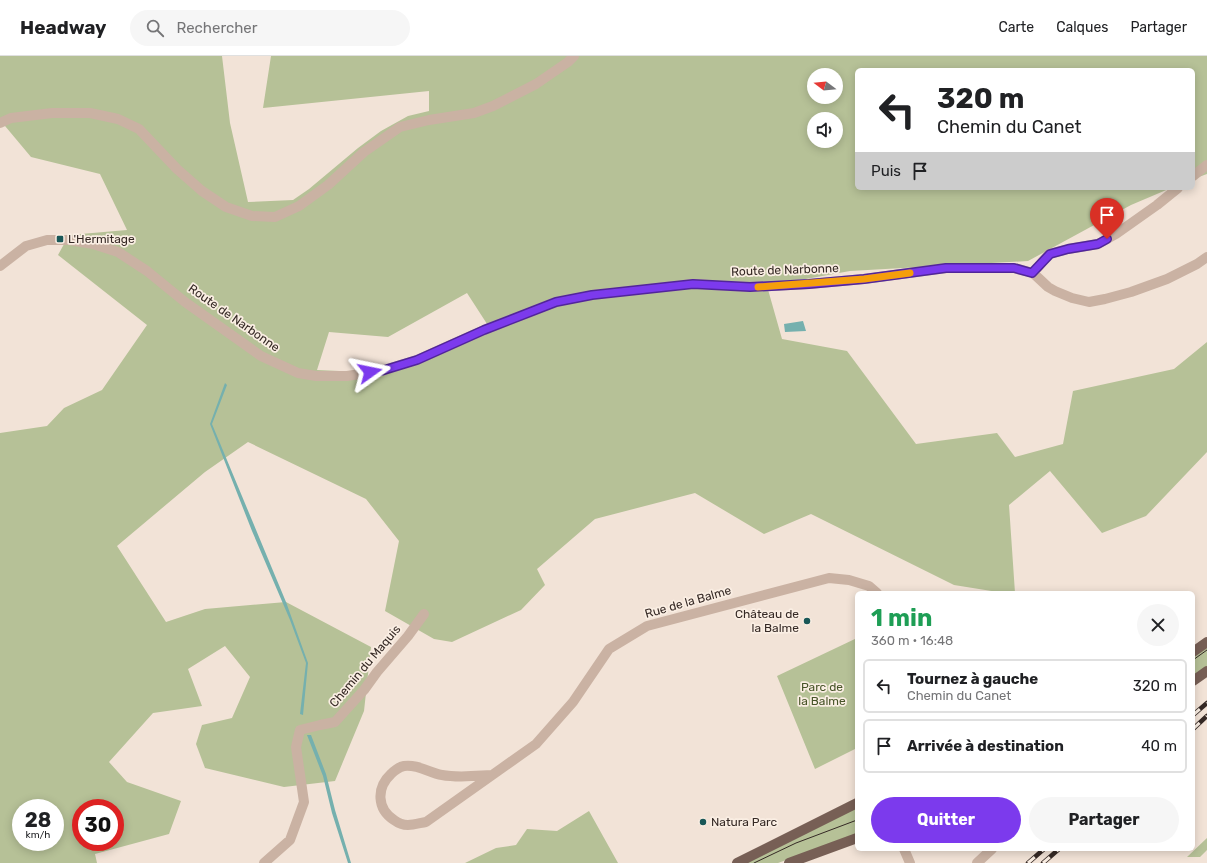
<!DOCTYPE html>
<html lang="fr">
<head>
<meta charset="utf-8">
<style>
  :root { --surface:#fff; --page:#f6f6f6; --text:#202124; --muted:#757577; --line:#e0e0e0; --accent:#7c3aed }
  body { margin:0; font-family:Rubik,sans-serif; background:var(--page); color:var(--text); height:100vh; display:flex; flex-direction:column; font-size:15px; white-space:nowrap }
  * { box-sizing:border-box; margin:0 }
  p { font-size:13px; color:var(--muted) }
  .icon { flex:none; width:22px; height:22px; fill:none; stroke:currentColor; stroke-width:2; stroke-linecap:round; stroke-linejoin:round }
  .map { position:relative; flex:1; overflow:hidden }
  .sheet { position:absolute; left:855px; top:535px; width:340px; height:260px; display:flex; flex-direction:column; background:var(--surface); border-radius:6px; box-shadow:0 2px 10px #0003 }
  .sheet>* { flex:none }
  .hud { position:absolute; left:855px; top:12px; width:340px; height:122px; border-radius:6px; box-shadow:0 2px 10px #0003; background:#fff; color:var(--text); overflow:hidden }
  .needle { width:26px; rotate:286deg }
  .buttons { position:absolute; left:807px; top:12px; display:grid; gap:8px }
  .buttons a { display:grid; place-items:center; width:36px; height:36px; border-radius:50%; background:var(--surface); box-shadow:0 2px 10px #0003; font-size:20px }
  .speed { position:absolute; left:12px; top:743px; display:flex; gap:8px; font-size:20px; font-weight:700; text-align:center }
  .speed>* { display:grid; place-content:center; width:52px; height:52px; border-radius:50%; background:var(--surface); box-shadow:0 2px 10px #0003; line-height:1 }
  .speed small { font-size:10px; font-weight:400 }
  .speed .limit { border:6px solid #d22; background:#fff; color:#111 }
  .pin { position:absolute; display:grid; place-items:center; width:34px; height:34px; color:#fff; margin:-41px -17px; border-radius:50% 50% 50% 0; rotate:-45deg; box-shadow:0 0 4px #0007 }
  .pin .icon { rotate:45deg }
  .me { position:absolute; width:44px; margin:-22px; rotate:78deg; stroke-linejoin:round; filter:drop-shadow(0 0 3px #0008) }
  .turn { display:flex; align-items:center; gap:14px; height:84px; padding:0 16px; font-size:18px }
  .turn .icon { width:52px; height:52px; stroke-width:2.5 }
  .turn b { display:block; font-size:28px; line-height:34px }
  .then { display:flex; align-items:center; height:38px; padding:0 16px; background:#0003; gap:8px; font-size:15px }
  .round { display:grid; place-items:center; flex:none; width:42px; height:42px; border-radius:21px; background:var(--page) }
  .overview { display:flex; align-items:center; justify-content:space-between; height:68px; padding:0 16px }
  h1 { font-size:24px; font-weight:700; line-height:30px; color:#1e9e55 }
  .cta { display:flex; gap:8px; margin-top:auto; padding:8px 16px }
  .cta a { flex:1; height:46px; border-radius:24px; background:var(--accent); color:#fff; font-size:16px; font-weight:700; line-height:46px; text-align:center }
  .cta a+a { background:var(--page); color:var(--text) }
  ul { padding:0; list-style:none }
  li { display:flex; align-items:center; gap:12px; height:54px; margin:0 8px 6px; padding:0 8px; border:2px solid var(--line); border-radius:6px }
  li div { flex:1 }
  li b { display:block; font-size:15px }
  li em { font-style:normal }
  header { display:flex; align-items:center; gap:24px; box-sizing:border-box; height:56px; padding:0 20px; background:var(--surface); border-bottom:1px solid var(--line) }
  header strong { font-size:19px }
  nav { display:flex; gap:22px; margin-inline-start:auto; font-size:14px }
  .search { width:280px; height:36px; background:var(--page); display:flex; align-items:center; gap:10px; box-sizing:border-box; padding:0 14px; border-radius:22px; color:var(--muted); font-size:15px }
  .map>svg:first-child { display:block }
</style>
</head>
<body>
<header>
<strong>Headway</strong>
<div class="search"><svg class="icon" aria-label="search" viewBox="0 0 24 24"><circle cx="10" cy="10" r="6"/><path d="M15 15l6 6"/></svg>Rechercher</div>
<nav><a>Carte</a><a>Calques</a><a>Partager</a></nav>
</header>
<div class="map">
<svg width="1207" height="807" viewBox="0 0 1207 807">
  <rect width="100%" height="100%" fill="#f2e3d7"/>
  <!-- green -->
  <path fill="#b6c197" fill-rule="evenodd" d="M 0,0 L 222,0 L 230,67 L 248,146 L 293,144 L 309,133 L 358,92 L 381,75 L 408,60 L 429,55 L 429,35 L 263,52 L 271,0 L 1207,0 L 1207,118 L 1193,123 L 1193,14 L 857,14 L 857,132 L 1171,132 L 1131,149 L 1028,205 L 850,215 L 767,230 L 782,283 L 847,295 L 916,388 L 997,377 L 1015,401 L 1063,388 L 1073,335 L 1174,313 L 1207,286 L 1207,396 L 1146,460 L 1102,477 L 1050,415 L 1009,449 L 1015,537 L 1004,537 L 954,529 L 811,458 L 764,478 L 695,437 L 595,463 L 537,513 L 545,529 L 521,554 L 452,586 L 434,583 L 385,555 L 399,485 L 366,443 L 248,386 L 205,416 L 117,490 L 166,566 L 205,553 L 286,546 L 371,591 L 364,655 L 335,725 L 284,731 L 205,712 L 196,688 L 202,669 L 232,662 L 250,621 L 225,590 L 188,613 L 202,650 L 153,657 L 109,706 L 127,726 L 181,745 L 169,778 L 95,798 L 97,807 L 0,807 L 0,377 L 47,370 L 64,352 L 102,334 L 147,269 L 58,199 L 69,179 L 127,174 L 100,118 L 31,101 L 0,64 ZM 814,19 L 836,19 L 836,41 L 814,41 ZM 814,63 L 836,63 L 836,85 L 814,85 ZM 467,237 L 489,271 L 384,317 L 317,314 L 329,276 L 388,281 ZM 21,752 L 55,752 L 55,786 L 21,786 ZM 81,752 L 115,752 L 115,786 L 81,786 Z
    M 857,582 L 857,692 L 815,713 L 777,620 Z
    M 1207,592 L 1207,610 L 1193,621 L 1193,601 Z
    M 857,749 L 857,778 L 778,807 L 746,807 Z
    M 589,755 L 618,807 L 465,807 L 496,792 L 516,789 L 527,773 L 557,775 Z
    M 1207,782 L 1207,794 L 1200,801 L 1187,801 Z"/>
  <!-- water -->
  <path fill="#75b0ae" d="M 803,265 L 806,275 L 785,276 L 784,268 Z
    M 225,327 L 227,329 L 212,368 L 286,546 L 308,607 L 303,659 L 300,658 L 306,607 L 290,564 L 252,475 L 210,368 Z
    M 307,679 L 311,679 L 326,718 L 335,754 L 351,807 L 348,807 L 332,757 L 323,720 Z"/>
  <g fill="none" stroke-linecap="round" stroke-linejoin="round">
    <!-- minor -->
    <path stroke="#cab2a3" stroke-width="10" d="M 0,67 L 11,62 L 52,57 L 90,57 L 118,63 L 139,73 L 177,113 L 202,135 L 226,151 L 252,160 L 275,161 L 299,150 L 328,129 L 364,96 L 400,71 L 429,64 L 474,57 L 493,50 L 536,28 L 568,6 L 574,0
      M 1193,120 L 1207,109
      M 0,210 L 26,190 L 47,184 L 69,184 L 93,188 L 118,196 L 147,215 L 185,246 L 261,300 L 298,317 L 316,320 L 347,320 L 381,315 L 417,304 L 484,274 L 556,246 L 592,239 L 693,228 L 750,231 L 809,228 L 864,223 L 946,212 L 1014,212 L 1033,217 L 1048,231 L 1055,235 L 1072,242 L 1089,246 L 1105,243 L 1131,236 L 1167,223 L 1197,208 L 1207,201
      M 1033,217 L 1049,198 L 1068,193 L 1098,188 L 1116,178 L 1157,149 L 1178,132
      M 491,719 C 474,720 458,722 442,719 C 429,717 418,708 404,710 C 399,711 394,715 391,718 C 376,732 377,753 394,764 C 398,767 402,769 408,769 C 414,769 420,767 426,766 L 536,688 L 573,646 L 609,593 L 647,570 L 829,522 L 849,524 L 869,530 L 877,537
      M 904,793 L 910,807
      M 264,807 L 290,784 L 304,746 L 296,691 L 300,674 L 320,669 L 335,666 L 364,634 L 377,616 L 408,580 L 424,558
      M 977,807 L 992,793"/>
    <!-- major -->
    <path stroke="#775f55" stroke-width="10" d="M 1193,596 L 1207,586
      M 1193,625 L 1207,615
      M 737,807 L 857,747
      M 789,807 L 857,782"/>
    <!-- tram -->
    <path stroke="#352925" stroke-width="1" d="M 1193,604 L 1207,594
      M 754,807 L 796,787 L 857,764"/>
    <!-- rail casing -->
    <g stroke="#352925" stroke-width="4.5">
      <path id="rail" d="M 1193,659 L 1207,647
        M 1193,673 L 1207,660
        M 1028,807 L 1044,793
        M 1043,807 L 1059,793"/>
    </g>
    <!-- rail -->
    <use href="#rail" stroke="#faeee3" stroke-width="3" stroke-dasharray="9" stroke-linecap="butt"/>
  </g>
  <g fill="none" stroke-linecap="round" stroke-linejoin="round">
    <!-- route casing -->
    <g stroke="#51269a" stroke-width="10">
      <path id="route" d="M 370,316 L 381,315 L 417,304 L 484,274 L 556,246 L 592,239 L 693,228 L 750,231 L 809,228 L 864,223 L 946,212 L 1014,212 L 1032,217 L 1050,198 L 1068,193 L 1098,188 L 1107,183"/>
    </g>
    <!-- route -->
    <use href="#route" stroke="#7c3aed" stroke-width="7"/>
    <!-- slow -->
    <path stroke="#f59e0b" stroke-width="7" d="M 758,231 L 864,223 L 910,217"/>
  </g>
  <!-- markers -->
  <g fill="#195757" stroke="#faeee3" stroke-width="1.5">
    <rect x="56" y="179" width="8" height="8" rx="2"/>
    <circle cx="807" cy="565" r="4"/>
    <circle cx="703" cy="766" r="4"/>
  </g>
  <g text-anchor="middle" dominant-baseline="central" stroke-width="3.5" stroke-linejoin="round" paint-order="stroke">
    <!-- poi labels -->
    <g font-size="12" fill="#352925" stroke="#faeee3" text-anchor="start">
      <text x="68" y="183">L'Hermitage</text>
      <text x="799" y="558" text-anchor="end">Château de<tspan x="799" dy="14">la Balme</tspan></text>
      <text x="711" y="766">Natura Parc</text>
    </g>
    <!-- street labels -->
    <g font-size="12" fill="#352925" stroke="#faeee3">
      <text transform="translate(785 214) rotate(-2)">Route de Narbonne</text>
      <text transform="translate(234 262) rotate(35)">Route de Narbonne</text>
      <text transform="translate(688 546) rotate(-16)">Rue de la Balme</text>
      <text transform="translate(365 610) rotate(-50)">Chemin du Maquis</text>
    </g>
    <!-- park labels -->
    <g font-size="12" fill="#475428" stroke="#faeee3">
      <text x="822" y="631">Parc de<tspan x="822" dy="14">la Balme</tspan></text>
    </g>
  </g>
</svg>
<div class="buttons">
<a><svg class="needle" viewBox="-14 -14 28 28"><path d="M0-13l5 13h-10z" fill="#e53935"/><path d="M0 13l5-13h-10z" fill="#757577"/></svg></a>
<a><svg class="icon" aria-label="sound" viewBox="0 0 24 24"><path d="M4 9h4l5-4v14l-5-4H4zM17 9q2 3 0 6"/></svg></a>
</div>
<div class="speed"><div>28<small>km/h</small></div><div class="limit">30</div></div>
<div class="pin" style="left:1107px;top:183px;background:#d93025"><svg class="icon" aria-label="arrive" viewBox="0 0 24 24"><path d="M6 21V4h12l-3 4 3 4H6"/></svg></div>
<svg class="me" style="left:370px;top:316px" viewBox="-20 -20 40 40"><path d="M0-17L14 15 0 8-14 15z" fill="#7c3aed" stroke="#fff" stroke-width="4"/></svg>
<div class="hud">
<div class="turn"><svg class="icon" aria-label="left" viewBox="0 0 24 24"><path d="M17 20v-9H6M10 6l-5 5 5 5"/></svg><div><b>320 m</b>Chemin du Canet</div></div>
<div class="then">Puis<svg class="icon" aria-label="arrive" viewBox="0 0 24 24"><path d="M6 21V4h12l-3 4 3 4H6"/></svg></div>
</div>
<section class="sheet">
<div class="overview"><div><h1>1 min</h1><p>360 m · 16:48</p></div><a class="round"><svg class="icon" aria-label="close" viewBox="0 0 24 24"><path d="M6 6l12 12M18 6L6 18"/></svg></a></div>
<ul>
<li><svg class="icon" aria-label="left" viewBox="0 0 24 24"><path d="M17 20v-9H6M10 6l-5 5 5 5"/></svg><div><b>Tournez à gauche</b><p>Chemin du Canet</p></div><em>320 m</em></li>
<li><svg class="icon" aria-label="arrive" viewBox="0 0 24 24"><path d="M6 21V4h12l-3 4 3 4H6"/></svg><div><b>Arrivée à destination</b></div><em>40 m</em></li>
</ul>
<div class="cta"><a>Quitter</a><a>Partager</a></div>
</section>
</div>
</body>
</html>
